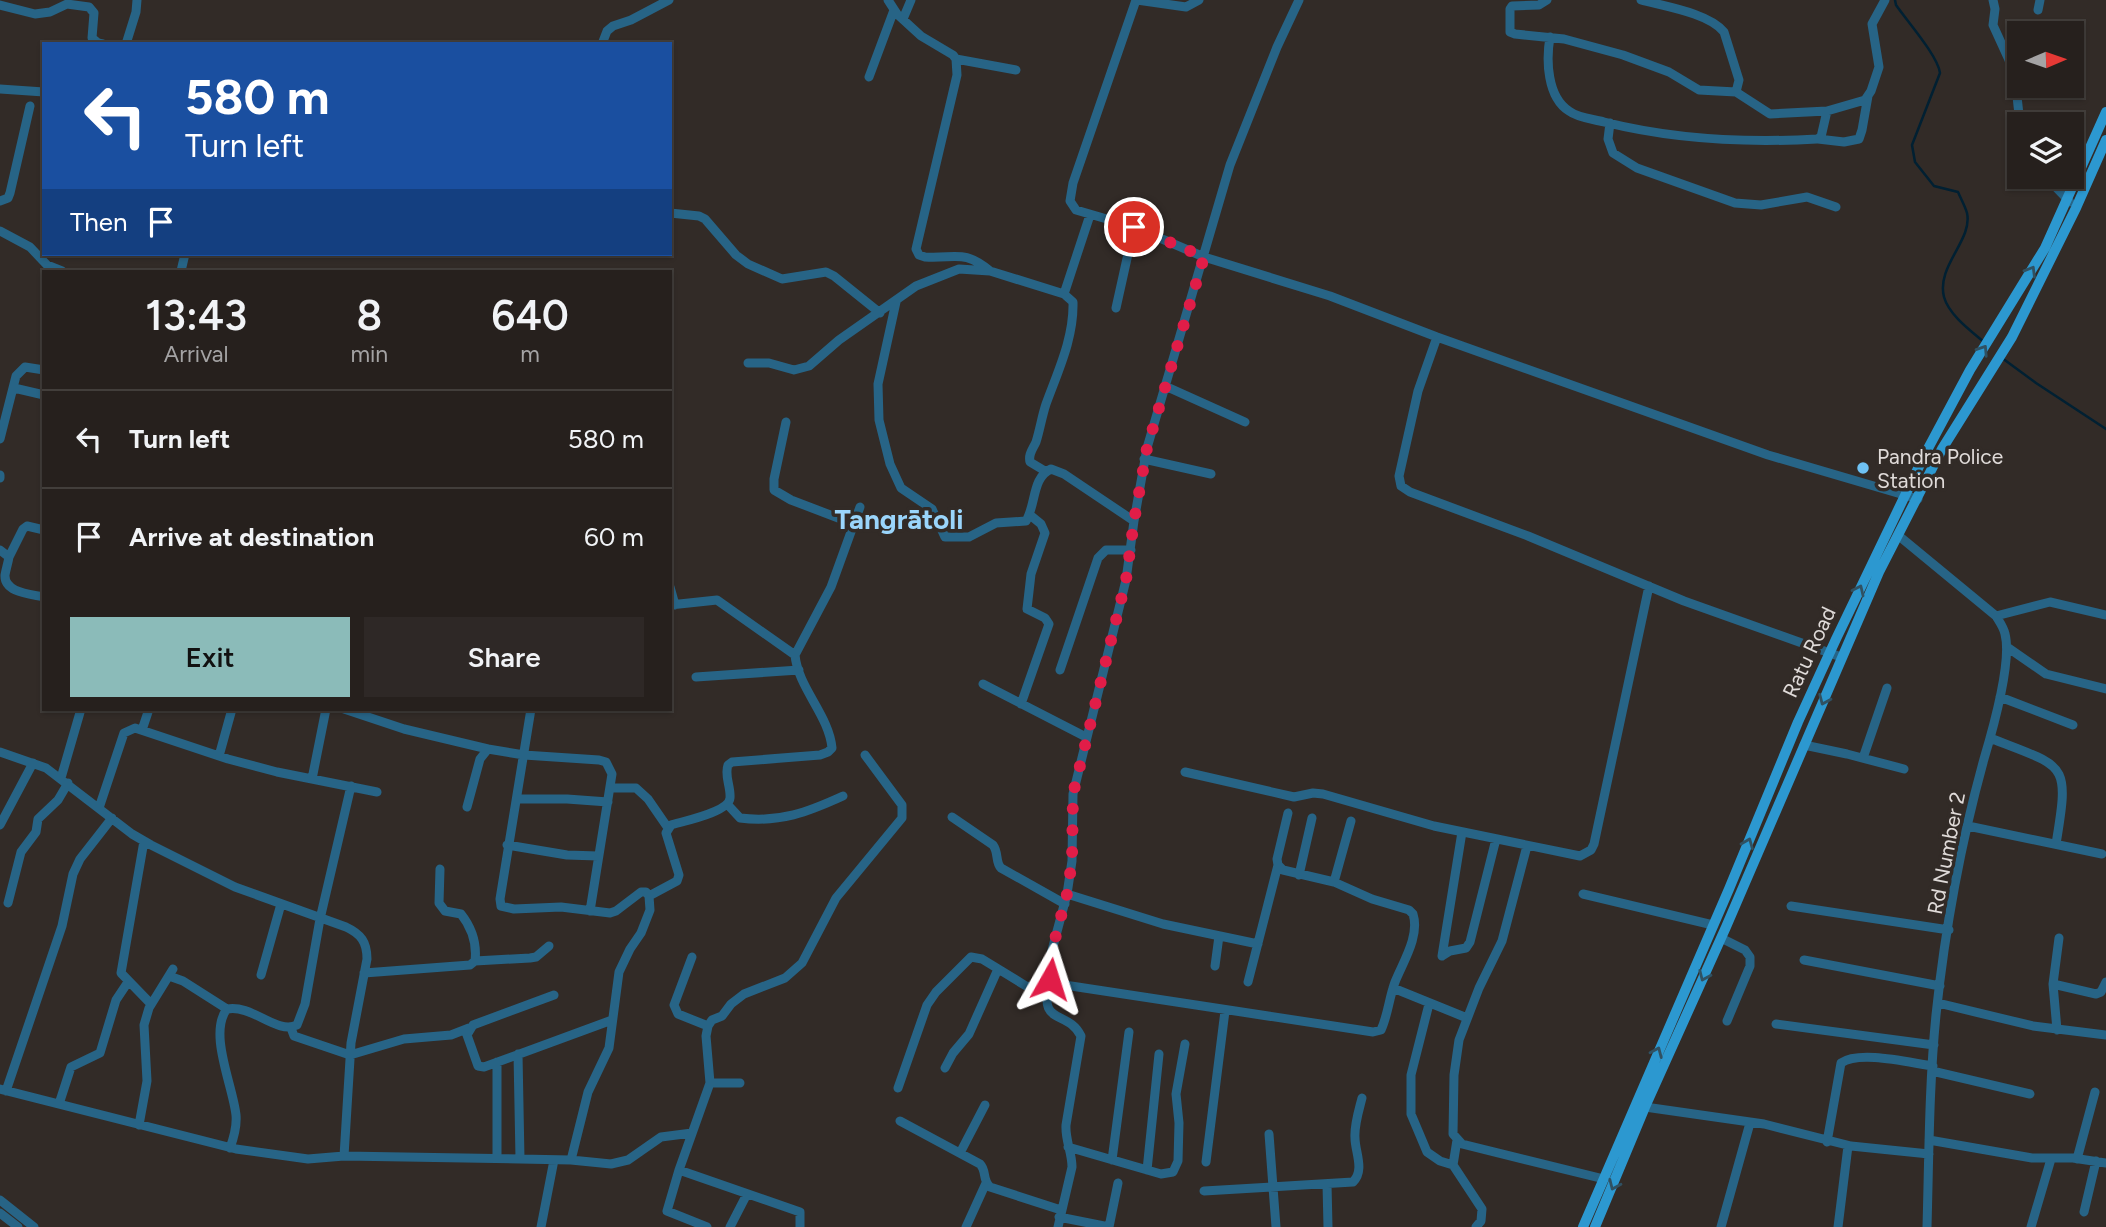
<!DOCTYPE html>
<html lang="en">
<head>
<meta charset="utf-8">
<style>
  :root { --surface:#26201d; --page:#2e2826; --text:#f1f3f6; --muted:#a4a3a4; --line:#423e3b; --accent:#8bbbb9 }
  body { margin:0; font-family:Figtree,sans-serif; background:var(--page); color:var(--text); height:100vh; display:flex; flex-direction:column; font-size:26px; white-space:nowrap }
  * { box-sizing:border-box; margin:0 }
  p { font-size:23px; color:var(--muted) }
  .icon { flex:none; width:38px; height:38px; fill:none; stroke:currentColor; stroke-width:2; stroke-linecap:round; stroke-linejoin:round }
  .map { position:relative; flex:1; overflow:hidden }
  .drawer { position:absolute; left:42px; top:270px; width:630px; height:441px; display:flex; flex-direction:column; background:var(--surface); border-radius:0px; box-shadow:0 2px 5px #0004,0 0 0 2px var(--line) }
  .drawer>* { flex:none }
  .top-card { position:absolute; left:42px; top:42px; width:630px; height:214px; border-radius:0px; box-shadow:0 2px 5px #0004,0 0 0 2px var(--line); background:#1a4fa0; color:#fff; overflow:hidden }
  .needle { width:46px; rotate:88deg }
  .buttons { position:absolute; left:2007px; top:21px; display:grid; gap:14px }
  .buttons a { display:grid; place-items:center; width:77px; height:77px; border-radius:0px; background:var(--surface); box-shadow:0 2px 5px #0004,0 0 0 2px var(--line); font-size:35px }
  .pin { position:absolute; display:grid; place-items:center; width:60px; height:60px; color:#fff; margin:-30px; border:4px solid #fff; border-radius:50%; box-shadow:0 2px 7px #0007 }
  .me { position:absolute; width:77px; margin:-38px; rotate:6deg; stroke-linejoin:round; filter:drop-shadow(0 0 5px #0008) }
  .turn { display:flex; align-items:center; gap:24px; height:147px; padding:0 28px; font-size:32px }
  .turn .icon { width:91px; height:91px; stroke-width:2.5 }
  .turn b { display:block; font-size:49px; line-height:60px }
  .then { display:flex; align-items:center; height:66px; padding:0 28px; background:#0003; gap:14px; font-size:26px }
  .eta { display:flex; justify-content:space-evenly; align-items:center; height:119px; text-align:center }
  .eta b { font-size:42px; font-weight:600; line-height:49px }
  .button { display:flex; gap:14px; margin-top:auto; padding:14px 28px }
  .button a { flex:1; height:80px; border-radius:0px; background:var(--accent); color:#111; font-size:28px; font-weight:600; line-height:80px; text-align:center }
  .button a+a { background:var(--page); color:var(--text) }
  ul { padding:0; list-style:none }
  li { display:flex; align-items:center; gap:21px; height:98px; padding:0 28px; border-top:2px solid var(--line) }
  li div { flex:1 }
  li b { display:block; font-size:26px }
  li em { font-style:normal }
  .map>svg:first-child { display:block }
</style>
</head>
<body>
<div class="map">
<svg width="2106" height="1227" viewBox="0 0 2106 1227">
  <rect width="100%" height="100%" fill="#322b27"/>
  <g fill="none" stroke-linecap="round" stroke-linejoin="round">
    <!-- stream -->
    <path stroke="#012032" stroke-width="2.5" d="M 1895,0 L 1896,5 C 1907,21 1938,56 1940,73 L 1912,145 L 1915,162 L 1934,186 L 1958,192 C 1961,199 1965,206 1967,213 C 1973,240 1936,266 1944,297 C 1949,315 1971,331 1984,342
      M 2002,358 L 2036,383 L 2106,429"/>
    <!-- minor -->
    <path stroke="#276486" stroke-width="9" d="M 888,0 L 897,14 L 921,36 L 953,55 L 956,59 L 957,75 L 916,249 L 919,255 L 925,257 C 955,259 964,249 990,271
      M 1136,0 L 1073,183 L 1070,201 L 1076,210 L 1134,227 L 1204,257 L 1330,296 L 1437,337 L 1768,455 L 1918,499
      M 1137,0 L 1186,7 L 1199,0
      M 1547,0 L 1539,5 L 1512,6 L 1510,9 L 1510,32 L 1515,34 L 1564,39 L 1623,55 L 1669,72 L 1699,90 L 1736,92 L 1770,114 L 1827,111
      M 1641,0 C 1663,6 1709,13 1724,32 L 1739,80 L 1736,92
      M 1993,0 L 1995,9 L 1993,25 L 2009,60 L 2016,87 L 2020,124
      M 0,5 L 35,14 L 50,12 L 67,4 L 89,7 L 94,13 L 92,38 L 98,43 L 103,44
      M 2038,10 L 2040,0
      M 903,19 L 911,0
      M 1550,37 C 1546,60 1547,97 1569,111 C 1578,118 1593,119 1604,122 C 1672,139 1747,143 1817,139 L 1821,137 L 1827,111 L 1865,100 L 1871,91 L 1879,67 L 1872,24 L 1885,0
      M 126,44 L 136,12 L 137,0
      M 602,44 L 607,31 L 613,26 L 631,20 L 669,0
      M 956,59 L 1016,70
      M 869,77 L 894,10
      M 0,89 L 44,92
      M 1610,123 L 1608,139 L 1613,153 L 1637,168 L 1735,203 L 1761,205 L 1807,197 L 1836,207
      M 1818,139 L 1844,142 L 1859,139 L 1862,130 L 1868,96
      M 2046,177 L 2070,202
      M 0,201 L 8,198 L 10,193 L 30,106
      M 670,213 L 699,216 L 705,219 L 736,255 L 748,264 L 782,279 L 826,272 L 834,276 L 880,313
      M 0,231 L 30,247 L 47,265 L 62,271
      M 181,271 L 185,254
      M 896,302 L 878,384 L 879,420 L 890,464 L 901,488 L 932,509 L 945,537 L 969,537 L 996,523 L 1026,521 C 1036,505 1032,477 1051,469 L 1064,474 L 1134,521
      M 1116,308 L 1134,227
      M 1437,337 L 1418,391 L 1399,476 L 1401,486 L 1410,492 L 1528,536 L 1684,601 L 1841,657
      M 748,363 L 769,363 L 794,370 L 809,366 L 839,340 L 916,286 L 959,269 L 990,271 L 1064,294
      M 1165,386 L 1245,422
      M 14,388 L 44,395
      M 786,422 L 774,479 L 774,490 L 791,500 L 854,524
      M 0,439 L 16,376 L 25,367 L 44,370
      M 1144,459 L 1211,474
      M 1045,471 L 1030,462 C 1028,454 1033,449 1036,442 C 1040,429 1042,416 1046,404 C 1058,371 1074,338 1073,302 L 1064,294 L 1090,215
      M 0,475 L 0,478
      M 1899,536 L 1996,616 C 1999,621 2004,628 2005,634 C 2012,661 1992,732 1984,759 C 1961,842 1945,929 1936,1015 C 1929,1085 1929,1156 1927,1227
      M 0,550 L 9,557 C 8,563 6,569 5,575 C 4,593 31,594 44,597
      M 9,557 L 23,529 L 27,526 L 44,530
      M 670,587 L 675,605
      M 670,605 L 717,600 L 795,655
      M 1996,616 L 2050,602 L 2106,615
      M 2007,647 L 2046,674 L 2106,689
      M 1060,670 L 1098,558 L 1106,550 L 1131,550
      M 696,677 L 799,670
      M 983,684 L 1086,737
      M 2000,697 L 2073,725
      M 1021,704 L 1049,624 L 1045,618 L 1027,609 L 1031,574 L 1045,533 L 1041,524 L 1030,515
      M 344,709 L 404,729 L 488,749
      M 531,709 L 500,899 L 501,906 L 514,909 L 561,907 L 610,913 L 616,911 L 641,892 L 646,892 L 649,896 L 650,910 L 641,933 L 630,949 L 619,972 L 609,1048 L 588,1092 L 571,1160
      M 142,730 L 149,709
      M 1990,738 C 2066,768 2070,760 2056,844
      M 1804,745 L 1847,754 L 1904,769
      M 0,752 L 46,768 L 132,834 L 151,845 L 235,887 L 346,927 C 361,934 367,942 367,959 L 351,1043 L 344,1156
      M 219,756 L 232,709
      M 1863,758 L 1887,688
      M 1185,772 L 1294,797 L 1313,793 L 1323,794 L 1434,826 L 1580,856 L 1591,850 L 1594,844 L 1649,586
      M 61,778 L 81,709
      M 312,779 L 326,709
      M 610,788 L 636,788 L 648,799 L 668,828
      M 517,799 L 567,799 L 608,802
      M 728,805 L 740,818 C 780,823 808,812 843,796
      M 467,807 L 480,759 L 488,749 L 524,755 L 599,760 L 606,762 L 612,774 L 590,911
      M 99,808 L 124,733 L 135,728 L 228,759 L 277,772 L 377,792
      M 1288,813 L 1277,859 L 1278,865 L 1283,870 L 1334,882 L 1372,899 L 1409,910 L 1413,914 C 1420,936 1403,962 1395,982 C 1389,998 1388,1015 1381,1030 L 1373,1032 L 1058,984 L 1050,979 L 1051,954 L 1067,894 L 1072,861 L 1073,794 L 1126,580 L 1134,521 L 1147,448 L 1230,165 L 1277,47 L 1299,0
      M 952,817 L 993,845 C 999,853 995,862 1001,868 L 1065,904
      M 0,825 L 33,763
      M 1968,826 L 2102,854
      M 144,841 L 121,973 L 151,1004
      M 507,845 L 567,855 L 598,856
      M 1527,846 L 1502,941 L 1479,988 L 1459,1040 L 1454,1075 L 1453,1134 L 1462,1144 L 1604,1179
      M 1299,875 L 1312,818
      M 1334,882 L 1351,821
      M 1067,894 L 1163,924 L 1258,944
      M 1583,894 L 1713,925
      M 649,896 L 677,881 L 679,875 L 666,833 L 671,825 C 684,821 729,812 730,798 C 731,786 724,776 728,765 L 732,762 L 820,755 L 828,752 L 832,748 C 829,715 798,688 795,655 L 831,587 L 860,507
      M 8,903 L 21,852 L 36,832 L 38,819 L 58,800 L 68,783
      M 1791,906 L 1949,930
      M 1721,938 L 1745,950 L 1750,957 L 1750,966 L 1727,1021
      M 1442,956 L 1450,951 L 1466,948 L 1470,942 L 1496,839
      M 1442,956 L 1462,832
      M 692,957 L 674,1005 L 678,1014 L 708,1026
      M 1804,960 L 1940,986
      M 475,961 L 530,958 L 536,957 L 549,946
      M 1215,966 L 1219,936
      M 364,973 L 470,965 L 475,961 C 477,944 472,928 461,914 L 445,911 L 439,903 L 440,869
      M 261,975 L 281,904
      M 169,976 L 183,981 L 227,1009
      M 1050,979 C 1037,1028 1067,1008 1081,1036 L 1066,1125 C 1065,1140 1072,1152 1072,1167 L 1058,1227
      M 1248,982 L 1278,865
      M 2053,984 L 2096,994 L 2101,992 L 2106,982
      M 1393,988 L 1467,1018
      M 554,995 L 473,1025 L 467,1035 L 478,1066 L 484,1067 L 612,1020
      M 1938,1003 L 2033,1026 L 2106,1035
      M 1429,1004 L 1411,1075 L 1411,1114 L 1427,1152 L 1440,1161 L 1453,1165
      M 1776,1024 L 1934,1045
      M 291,1028 L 294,1036 L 350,1055 L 404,1039 L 451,1035 L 469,1028
      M 2057,1030 L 2053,984 L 2059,938
      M 518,1054 L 520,1159
      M 945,1068 L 953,1053 L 969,1034 L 998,969
      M 1932,1071 L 2030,1094
      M 710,1083 L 740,1083
      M 898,1088 L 927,1005 L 936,992 L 971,957 L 982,959 L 1026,986 L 1047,990
      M 0,1089 L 236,1149 L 308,1159 L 344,1156 L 520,1159 L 571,1160 L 611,1164 L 628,1160 L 661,1137 L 692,1133
      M 6,1091 L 62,926 L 73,874 L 80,859 L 112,818
      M 59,1104 L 71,1067 L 100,1053 L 116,1000 L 128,982
      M 1645,1107 L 1764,1124 L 1851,1146 L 1929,1154
      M 900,1121 L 980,1164 C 987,1171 982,1180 990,1187 L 1061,1210
      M 139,1125 L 147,1081 L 144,1025 L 149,1008 L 173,969
      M 1269,1134 L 1276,1227
      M 1457,1140 L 1453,1165 L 1482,1209 L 1481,1221 L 1476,1227
      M 1929,1140 L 2032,1158 L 2073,1158 L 2106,1163
      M 1827,1142 L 1841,1063 C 1860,1050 1910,1063 1933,1066
      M 1068,1147 L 1161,1174 L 1173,1172 L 1178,1161 L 1179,1123 L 1176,1094 L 1185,1044
      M 230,1148 C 234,1137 237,1126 236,1115 C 233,1086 208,1033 227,1009 C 252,1004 277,1035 297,1025 L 305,1004 L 320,919 L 351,786
      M 960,1153 L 985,1105
      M 497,1158 L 497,1062
      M 2077,1159 L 2095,1092
      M 1112,1160 L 1129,1032
      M 1206,1162 L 1225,1011
      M 679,1170 L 800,1212 L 800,1227
      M 1147,1170 L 1159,1054
      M 1327,1184 L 1328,1227
      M 1204,1191 L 1353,1182 C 1365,1170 1355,1152 1355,1138 C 1354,1125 1359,1110 1362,1098
      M 0,1200 L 34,1227
      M 2084,1212 L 2096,1161
      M 0,1213 L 18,1227
      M 1059,1217 L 1109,1227 L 1118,1183
      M 541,1227 L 554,1160
      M 707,1227 L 667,1211 L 679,1170 L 710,1083 L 706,1036 L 708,1026 L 712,1020 L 722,1016 L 731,1004 L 744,994 L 785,978 L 802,963 L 836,898 L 902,818 L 902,805 L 865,755
      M 730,1227 L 747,1194
      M 966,1227 L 986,1183
      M 1721,1227 L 1750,1123
      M 1838,1227 L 1848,1146
      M 2031,1227 L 2051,1159"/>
    <!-- major -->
    <path stroke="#2c98d0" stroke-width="10" d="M 1583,1227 L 1729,889 L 1798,722 L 1836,639 L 1924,456 L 1970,370 L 2045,248 L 2106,112
      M 1595,1227 L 1645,1107 L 1726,927 L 1879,572 L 1942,449 L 2012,337 L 2076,208 L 2106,140"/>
  </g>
  <!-- one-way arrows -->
  <defs><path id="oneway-chevron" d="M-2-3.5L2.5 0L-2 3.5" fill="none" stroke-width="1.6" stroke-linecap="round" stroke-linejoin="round" transform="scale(1.75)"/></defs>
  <g stroke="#305162">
    <use href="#oneway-chevron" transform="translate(2031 271) rotate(-59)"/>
    <use href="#oneway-chevron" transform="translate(1983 350) rotate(-57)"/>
    <use href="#oneway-chevron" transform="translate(1859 590) rotate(-65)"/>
    <use href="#oneway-chevron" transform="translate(1824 700) rotate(113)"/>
    <use href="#oneway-chevron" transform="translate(1748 843) rotate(-68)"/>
    <use href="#oneway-chevron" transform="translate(1704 976) rotate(114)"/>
    <use href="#oneway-chevron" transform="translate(1657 1052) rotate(-67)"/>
    <use href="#oneway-chevron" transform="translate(1614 1185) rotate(114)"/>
  </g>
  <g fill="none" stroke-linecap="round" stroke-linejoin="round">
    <!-- route -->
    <path stroke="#e11d48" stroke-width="12" stroke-dasharray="0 21.6" d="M 1050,979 L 1051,954 L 1067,894 L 1072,861 L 1073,794 L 1126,580 L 1134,521 L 1147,448 L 1204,257 L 1134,227"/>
  </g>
  <!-- markers -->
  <circle fill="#6fc2f4" stroke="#322b27" stroke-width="2.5" cx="1863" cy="468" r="7"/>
  <g text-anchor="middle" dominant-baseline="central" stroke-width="7" stroke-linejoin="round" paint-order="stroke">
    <!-- poi labels -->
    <g font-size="21" fill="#e0dbd9" stroke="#322b27" text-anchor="start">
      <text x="1877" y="456">Pandra Police<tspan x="1877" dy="24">Station</tspan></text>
    </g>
    <!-- street labels -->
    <g font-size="21" fill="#e0dbd9" stroke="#322b27">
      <text transform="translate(1809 652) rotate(-65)">Ratu Road</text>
      <text transform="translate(1946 853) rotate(-79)">Rd Number 2</text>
    </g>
    <!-- district labels -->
    <g font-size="28" font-weight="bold" fill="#9ad5fb" stroke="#322b27">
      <text x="899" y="519">Tangrātoli</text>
    </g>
  </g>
</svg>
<div class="buttons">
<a><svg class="needle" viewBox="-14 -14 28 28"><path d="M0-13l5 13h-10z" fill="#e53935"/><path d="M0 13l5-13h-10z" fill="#a4a3a4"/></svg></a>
<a><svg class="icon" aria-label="layers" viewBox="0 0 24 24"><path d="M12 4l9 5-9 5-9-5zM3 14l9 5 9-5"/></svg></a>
</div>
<div class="pin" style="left:1134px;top:227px;background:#d93025"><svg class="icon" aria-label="arrive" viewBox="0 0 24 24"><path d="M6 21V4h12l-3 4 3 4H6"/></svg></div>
<svg class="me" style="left:1050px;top:979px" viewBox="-20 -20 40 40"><path d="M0-17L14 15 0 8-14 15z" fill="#e11d48" stroke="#fff" stroke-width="4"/></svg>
<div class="top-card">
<div class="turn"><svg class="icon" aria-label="left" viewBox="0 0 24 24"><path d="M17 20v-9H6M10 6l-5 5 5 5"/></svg><div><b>580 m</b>Turn left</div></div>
<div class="then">Then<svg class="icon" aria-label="arrive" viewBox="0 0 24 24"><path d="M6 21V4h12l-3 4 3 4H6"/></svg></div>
</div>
<section class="drawer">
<div class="eta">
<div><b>13:43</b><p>Arrival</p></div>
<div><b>8</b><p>min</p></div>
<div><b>640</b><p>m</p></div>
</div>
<ul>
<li><svg class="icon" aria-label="left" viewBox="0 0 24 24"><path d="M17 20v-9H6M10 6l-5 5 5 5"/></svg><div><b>Turn left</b></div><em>580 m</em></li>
<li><svg class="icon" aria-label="arrive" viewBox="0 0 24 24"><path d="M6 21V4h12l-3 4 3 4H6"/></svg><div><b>Arrive at destination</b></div><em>60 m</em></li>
</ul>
<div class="button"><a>Exit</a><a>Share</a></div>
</section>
</div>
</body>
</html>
